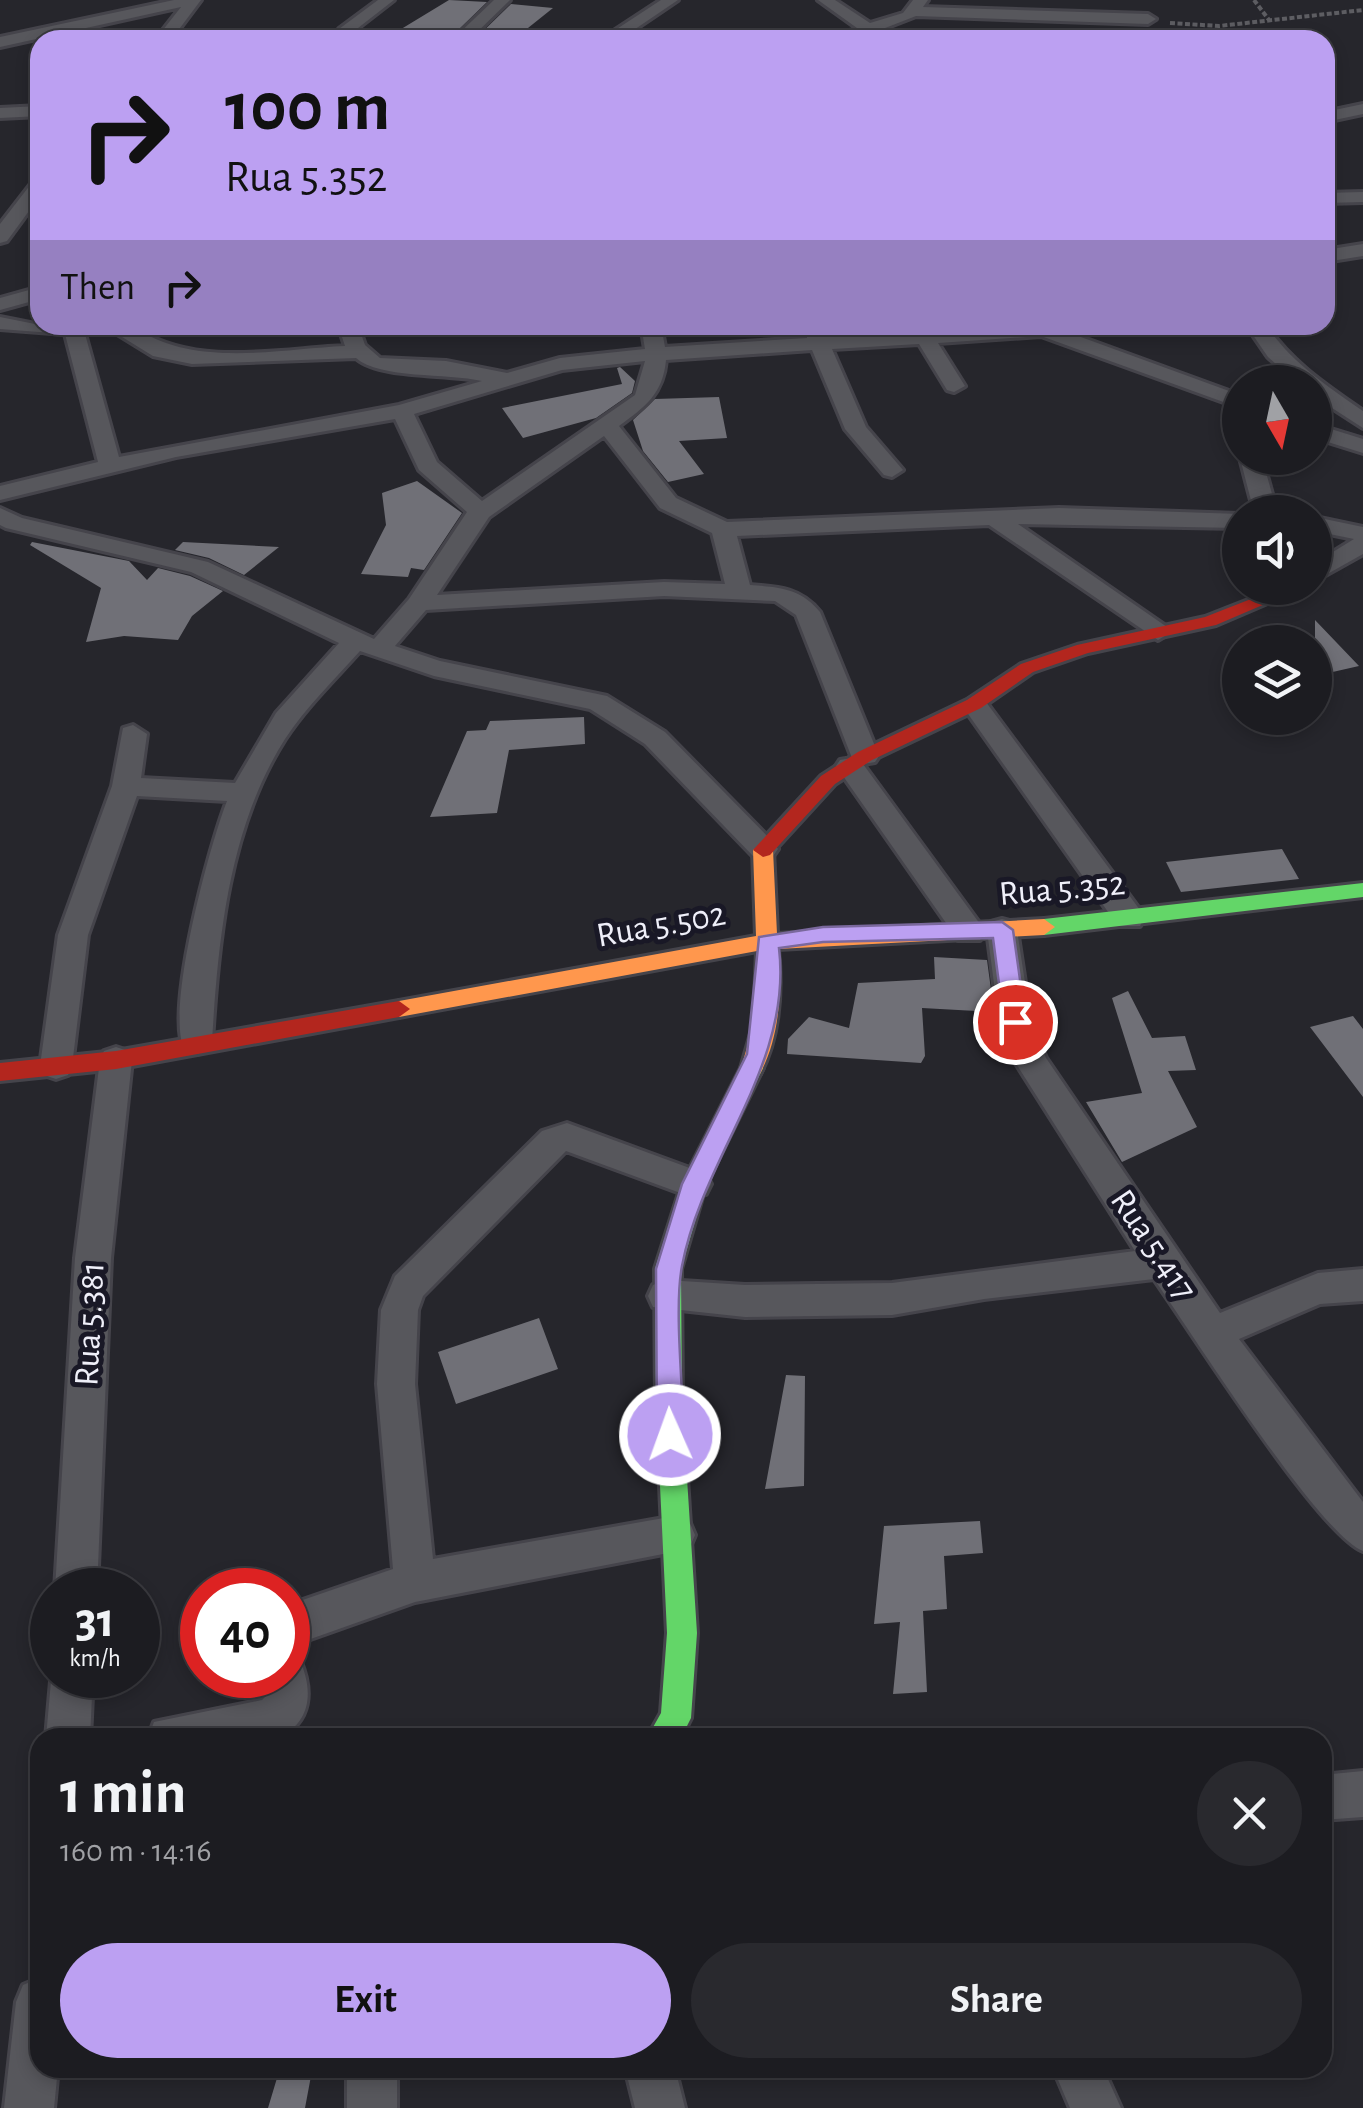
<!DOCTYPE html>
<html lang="en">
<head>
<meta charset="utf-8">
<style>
  :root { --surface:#1c1c21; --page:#29292e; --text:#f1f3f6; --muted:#a0a1a5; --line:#3a3a3f; --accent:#bca0f2 }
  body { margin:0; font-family:"Alegreya Sans",sans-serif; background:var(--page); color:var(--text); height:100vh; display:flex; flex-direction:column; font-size:38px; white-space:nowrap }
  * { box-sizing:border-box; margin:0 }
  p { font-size:32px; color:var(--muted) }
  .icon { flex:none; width:55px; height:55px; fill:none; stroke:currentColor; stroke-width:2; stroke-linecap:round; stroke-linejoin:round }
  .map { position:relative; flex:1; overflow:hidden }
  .panel { position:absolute; left:30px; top:1728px; width:1302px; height:350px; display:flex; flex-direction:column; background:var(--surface); border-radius:30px; box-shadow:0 5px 15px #0003,0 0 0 2px var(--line) }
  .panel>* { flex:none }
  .banner { position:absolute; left:30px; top:30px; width:1305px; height:305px; border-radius:30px; box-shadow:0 5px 15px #0003,0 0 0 2px var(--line); background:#bca0f2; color:#111; overflow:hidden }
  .needle { width:65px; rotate:171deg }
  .controls { position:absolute; left:1222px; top:365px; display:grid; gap:20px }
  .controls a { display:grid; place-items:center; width:110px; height:110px; border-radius:50%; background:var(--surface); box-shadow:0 5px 15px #0003,0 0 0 2px var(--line); font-size:50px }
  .speed { position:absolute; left:30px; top:1568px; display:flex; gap:20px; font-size:50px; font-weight:700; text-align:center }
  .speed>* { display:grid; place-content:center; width:130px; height:130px; border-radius:50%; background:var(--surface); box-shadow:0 5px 15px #0003,0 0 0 2px var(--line); line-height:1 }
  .speed small { font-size:25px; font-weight:400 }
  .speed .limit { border:15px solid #d22; background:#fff; color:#111 }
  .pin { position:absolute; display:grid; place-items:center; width:85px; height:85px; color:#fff; margin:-42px; border:5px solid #fff; border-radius:50%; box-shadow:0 2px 10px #0007 }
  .me { position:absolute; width:110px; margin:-55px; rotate:358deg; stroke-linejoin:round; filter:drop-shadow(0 0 8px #0008) }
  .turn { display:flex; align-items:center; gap:35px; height:210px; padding:0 30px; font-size:45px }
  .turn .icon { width:130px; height:130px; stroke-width:2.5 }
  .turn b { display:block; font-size:70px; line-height:85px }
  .then { display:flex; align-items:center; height:95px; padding:0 30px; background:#0003; gap:20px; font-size:38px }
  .round { display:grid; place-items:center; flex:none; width:105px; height:105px; border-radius:52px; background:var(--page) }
  .summary { display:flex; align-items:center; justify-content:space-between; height:170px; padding:0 30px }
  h1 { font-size:60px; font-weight:700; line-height:75px }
  .primary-button { display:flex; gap:20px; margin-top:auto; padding:20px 30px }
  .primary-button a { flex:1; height:115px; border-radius:60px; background:var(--accent); color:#111; font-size:40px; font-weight:700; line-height:115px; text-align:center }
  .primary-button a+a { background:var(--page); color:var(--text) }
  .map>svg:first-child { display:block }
</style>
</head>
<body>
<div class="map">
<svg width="1363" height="2108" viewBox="0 0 1363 2108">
  <rect width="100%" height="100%" fill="#26262c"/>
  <!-- building -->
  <path fill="#707077" d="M 449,0 L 487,2 L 449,39 L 393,34 Z
    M 511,4 L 553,8 L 513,40 L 474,40 Z
    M 620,367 L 635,381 L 632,393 L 596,418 L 523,438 L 502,408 L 622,384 L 617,368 Z
    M 719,397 L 727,438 L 679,441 L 704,474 L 668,482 L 643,451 L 633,420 L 655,399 Z
    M 417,481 L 462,513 L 424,570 L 411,568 L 408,577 L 361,574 L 386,525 L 382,493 Z
    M 32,542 L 129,561 L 147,580 L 158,568 L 190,576 L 223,591 L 192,616 L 178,640 L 124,636 L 86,642 L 101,588 L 30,545 Z
    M 183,542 L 279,547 L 244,575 L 209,558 L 175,550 Z
    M 1315,620 L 1359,666 L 1315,676 Z
    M 584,717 L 585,744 L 509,750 L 497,813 L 430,817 L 467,731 L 486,730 L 490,721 Z
    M 1282,849 L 1299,879 L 1181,892 L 1166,862 Z
    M 934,957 L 987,960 L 994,1012 L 922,1008 L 925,1056 L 921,1063 L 787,1054 L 788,1039 L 809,1017 L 849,1028 L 858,983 L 935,979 Z
    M 1128,991 L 1152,1038 L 1185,1036 L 1196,1070 L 1168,1071 L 1197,1127 L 1122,1162 L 1086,1102 L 1142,1093 L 1112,998 Z
    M 1353,1016 L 1363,1029 L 1363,1097 L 1310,1027 Z
    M 539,1318 L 558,1369 L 456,1404 L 438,1352 Z
    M 786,1375 L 805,1376 L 804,1486 L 765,1489 Z
    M 980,1521 L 983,1553 L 944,1556 L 947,1609 L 923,1611 L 927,1692 L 893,1694 L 900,1622 L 874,1624 L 884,1526 Z
    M 311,2076 L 305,2108 L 268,2108 L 277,2078 Z"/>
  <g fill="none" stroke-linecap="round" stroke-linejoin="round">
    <!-- street casing -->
    <g stroke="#45444b" stroke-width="6">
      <path id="street" d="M 174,0 L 201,0 L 171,40 L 155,40 L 181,7 L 0,47 L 0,37 Z
        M 378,0 L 394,0 L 349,35 L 339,35 L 339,29 Z
        M 494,0 L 510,0 L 469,40 L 452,40 Z
        M 661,0 L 678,0 L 619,40 L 600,40 Z
        M 818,0 L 835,0 L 870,23 L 903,13 L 913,0 L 928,0 L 923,7 L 1148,14 L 1156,19 L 1148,24 L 916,16 L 880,30 L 884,39 L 867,35 L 827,40 L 857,28 Z
        M 1363,104 L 1363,114 L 1325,122 L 1325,112 Z
        M 40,106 L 40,116 L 0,118 L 0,108 Z
        M 40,179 L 40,196 L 7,241 L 0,243 L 0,224 L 34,180 Z
        M 1363,192 L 1363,202 L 1325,203 L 1325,193 Z
        M 1363,244 L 1363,256 L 1325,262 L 1325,250 Z
        M 40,287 L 40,299 L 0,310 L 0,298 Z
        M 0,317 L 40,325 L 153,325 L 141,331 C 198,367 280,349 345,346 L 338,325 L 358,325 L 365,345 L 380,358 L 446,361 L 507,373 L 560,358 L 645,349 L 641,325 L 661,325 L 665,347 L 807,338 L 806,325 L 820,325 L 827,337 L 1048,325 L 1240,395 L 1240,408 L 1041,336 L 938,343 L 965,386 L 954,392 L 947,390 L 919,344 L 832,349 L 866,427 L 903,470 L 892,477 L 884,475 L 845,429 L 812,350 L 666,360 C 663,394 645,407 619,426 L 676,498 L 727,522 L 1059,508 L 1240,514 L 1240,528 L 1018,524 L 1167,627 L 1171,632 L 1158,640 L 989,525 L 737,536 L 750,585 C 778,587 801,588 820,612 L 879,756 L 875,762 L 863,764 L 980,924 L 984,932 L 980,940 L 958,940 L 836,766 L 840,760 L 852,758 L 796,615 L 775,601 L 664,596 L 426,610 L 395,646 L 440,661 L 607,696 L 665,732 L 773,842 L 778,849 L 773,856 L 753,856 L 645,744 L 590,709 L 434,676 L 360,651 C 334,680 306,707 285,739 C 229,827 218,939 212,1042 L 207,1051 L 196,1054 L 185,1051 C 164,1013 210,844 227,801 L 137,796 L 88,935 L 72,1066 L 68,1075 L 56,1079 L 44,1075 L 40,1066 L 58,935 L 112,786 L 123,728 L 133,725 L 147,734 L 141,778 L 235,783 L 276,713 L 339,643 L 191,572 L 6,528 L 0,525 L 0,508 L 22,518 L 208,562 L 374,639 L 409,599 L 467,512 L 419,470 L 395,419 L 176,457 L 0,500 L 0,486 L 98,462 L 65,334 L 0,329 ZM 114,332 L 153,356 L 192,364 L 356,358 C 380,379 447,373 482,381 L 399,405 L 119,457 L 85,334 ZM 645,361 L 635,395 L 482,501 L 437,462 L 414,414 L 562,370 ZM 604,436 L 660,508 L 712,533 L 725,584 L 664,582 L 437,595 L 489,517 Z
        M 1246,325 L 1266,325 C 1292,363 1326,385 1363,411 L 1363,428 L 1315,397 L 1315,382 L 1296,382 L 1268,357 Z
        M 1315,424 L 1363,439 L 1363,453 L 1315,438 Z
        M 1240,458 L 1262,458 L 1277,512 L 1254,512 Z
        M 1315,517 L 1363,527 L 1363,554 L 1315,581 L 1315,563 L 1354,539 L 1315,531 Z
        M 974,696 L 983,698 L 1140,910 L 1144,918 L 1140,926 L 1118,926 L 961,704 Z
        M 1002,919 L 1013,922 L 1017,930 L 1031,1022 L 1046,1058 L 1220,1313 L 1318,1273 L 1363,1269 L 1363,1301 L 1320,1304 L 1239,1339 L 1363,1502 L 1363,1551 C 1319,1534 1190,1330 1154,1279 L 984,1299 L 892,1315 L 745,1317 L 653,1307 L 648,1296 L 653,1285 L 666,1280 L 745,1285 L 892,1283 L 1135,1251 L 1015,1062 L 999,1022 L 987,930 L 991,922 Z
        M 116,1047 L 128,1051 L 132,1060 L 111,1258 L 97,1590 L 55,1590 L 75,1258 L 100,1060 L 104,1051 Z
        M 567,1123 L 706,1174 L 711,1184 L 706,1194 L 694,1198 L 566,1151 L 423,1296 L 418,1310 L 415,1384 L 433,1559 L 675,1516 L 689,1521 L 695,1535 L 689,1549 L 415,1602 L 288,1647 L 288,1605 L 393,1569 L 377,1384 L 381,1310 L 395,1276 L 542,1131 Z
        M 288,1655 L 300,1660 C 313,1691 312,1721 279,1738 L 148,1738 L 154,1722 L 262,1700 L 266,1696 L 264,1675 L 288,1675 Z
        M 52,1670 L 52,1675 L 93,1675 L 90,1738 L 46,1738 Z
        M 1363,1771 L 1363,1817 L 1322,1820 L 1322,1775 Z
        M 40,1978 L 40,2068 L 58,2068 L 54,2108 L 4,2108 L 16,2002 L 23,1985 Z
        M 347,2068 L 397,2068 L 397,2108 L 347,2108 Z
        M 625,2068 L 675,2068 L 685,2108 L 635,2108 Z
        M 1053,2068 L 1103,2068 L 1121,2108 L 1070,2108 Z"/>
    </g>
    <!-- fast casing -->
    <g stroke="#45444b" stroke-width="6">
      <path id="fast" d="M 1363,883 L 1363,897 L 1044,935 L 1033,927 L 1044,919 Z
        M 752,1059 L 760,1062 L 763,1068 L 706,1184 L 681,1269 L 682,1401 L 697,1633 L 691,1718 L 681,1738 L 647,1738 L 661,1713 L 667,1633 L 656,1401 L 655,1269 L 682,1184 L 744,1062 Z"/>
    </g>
    <!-- slow casing -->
    <g stroke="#45444b" stroke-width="6">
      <path id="slow" d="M 763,843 L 773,850 L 777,934 L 1044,919 L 1055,927 L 1044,935 L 778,949 C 782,991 780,1036 760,1074 L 744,1074 L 741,1068 L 754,1023 L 757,951 L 399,1017 L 388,1009 L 399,1001 L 756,936 L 753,850 Z"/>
    </g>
    <!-- jam casing -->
    <g stroke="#45444b" stroke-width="6">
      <path id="jam" d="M 1279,588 L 1302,588 L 1216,625 L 1088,653 L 1033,672 L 981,708 L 872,760 L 835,784 L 770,855 L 763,857 L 753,850 L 821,776 L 858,752 L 967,700 L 1021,664 L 1077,645 L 1205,617 Z
        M 399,1001 L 410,1009 L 399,1017 L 116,1069 L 0,1081 L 0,1063 L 116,1051 Z"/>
    </g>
    <!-- path -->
    <path stroke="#5d5d62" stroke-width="4" stroke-dasharray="5 2.5" stroke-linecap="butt" d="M 1254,0 L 1269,20
      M 1170,23 L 1219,26 L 1363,10"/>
    <!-- street -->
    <use href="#street" fill="#57575c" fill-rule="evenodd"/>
    <!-- fast -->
    <use href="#fast" fill="#63d668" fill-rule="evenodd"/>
    <!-- slow -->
    <use href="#slow" fill="#ff974d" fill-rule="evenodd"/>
    <!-- jam -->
    <use href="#jam" fill="#b3261e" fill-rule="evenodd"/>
  </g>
  <!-- route -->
  <path fill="#bca0f2" stroke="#7a689d" stroke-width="2.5" d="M 1002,922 L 1013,930 L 1026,1022 L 1015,1030 L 1004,1022 L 993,938 L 823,942 L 779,948 C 793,1065 703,1155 682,1266 C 674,1307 683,1389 684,1435 L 680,1444 L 670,1447 L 661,1444 L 657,1435 L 656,1269 L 682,1184 L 747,1054 L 759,937 L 823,927 Z"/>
  <g text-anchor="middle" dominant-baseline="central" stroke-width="10" stroke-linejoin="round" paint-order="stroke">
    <!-- street labels -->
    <g font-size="35" fill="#efeff9" stroke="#191826">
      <text transform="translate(1062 889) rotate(-5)">Rua 5.352</text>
      <text transform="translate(661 925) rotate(-10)">Rua 5.502</text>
      <text transform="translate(1153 1245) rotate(56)">Rua 5.417</text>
      <text transform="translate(90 1324) rotate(-87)">Rua 5.381</text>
    </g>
  </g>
</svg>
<div class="controls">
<a><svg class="needle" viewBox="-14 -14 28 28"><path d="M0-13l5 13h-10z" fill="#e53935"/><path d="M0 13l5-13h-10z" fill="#a0a1a5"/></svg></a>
<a><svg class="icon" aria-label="sound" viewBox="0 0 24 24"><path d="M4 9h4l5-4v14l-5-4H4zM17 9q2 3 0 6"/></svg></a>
<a><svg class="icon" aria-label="layers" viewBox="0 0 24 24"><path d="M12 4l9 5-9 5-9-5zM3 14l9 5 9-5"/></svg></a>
</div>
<div class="speed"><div>31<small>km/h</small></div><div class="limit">40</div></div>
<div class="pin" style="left:1015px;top:1022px;background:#d93025"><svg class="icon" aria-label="arrive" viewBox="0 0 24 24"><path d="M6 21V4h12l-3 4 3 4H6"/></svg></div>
<svg class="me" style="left:670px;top:1435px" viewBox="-20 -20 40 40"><circle r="17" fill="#bca0f2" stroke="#fff" stroke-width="3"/><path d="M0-11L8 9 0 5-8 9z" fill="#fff"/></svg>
<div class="banner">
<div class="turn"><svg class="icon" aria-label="right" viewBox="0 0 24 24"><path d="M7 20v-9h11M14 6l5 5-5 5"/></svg><div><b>100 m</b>Rua 5.352</div></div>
<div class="then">Then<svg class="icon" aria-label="right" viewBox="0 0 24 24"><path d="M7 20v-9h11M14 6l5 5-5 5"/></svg></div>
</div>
<section class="panel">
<div class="summary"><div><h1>1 min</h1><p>160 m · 14:16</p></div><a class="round"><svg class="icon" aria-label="close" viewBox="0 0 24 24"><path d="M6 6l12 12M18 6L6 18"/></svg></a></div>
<div class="primary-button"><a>Exit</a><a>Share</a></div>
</section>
</div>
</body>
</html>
